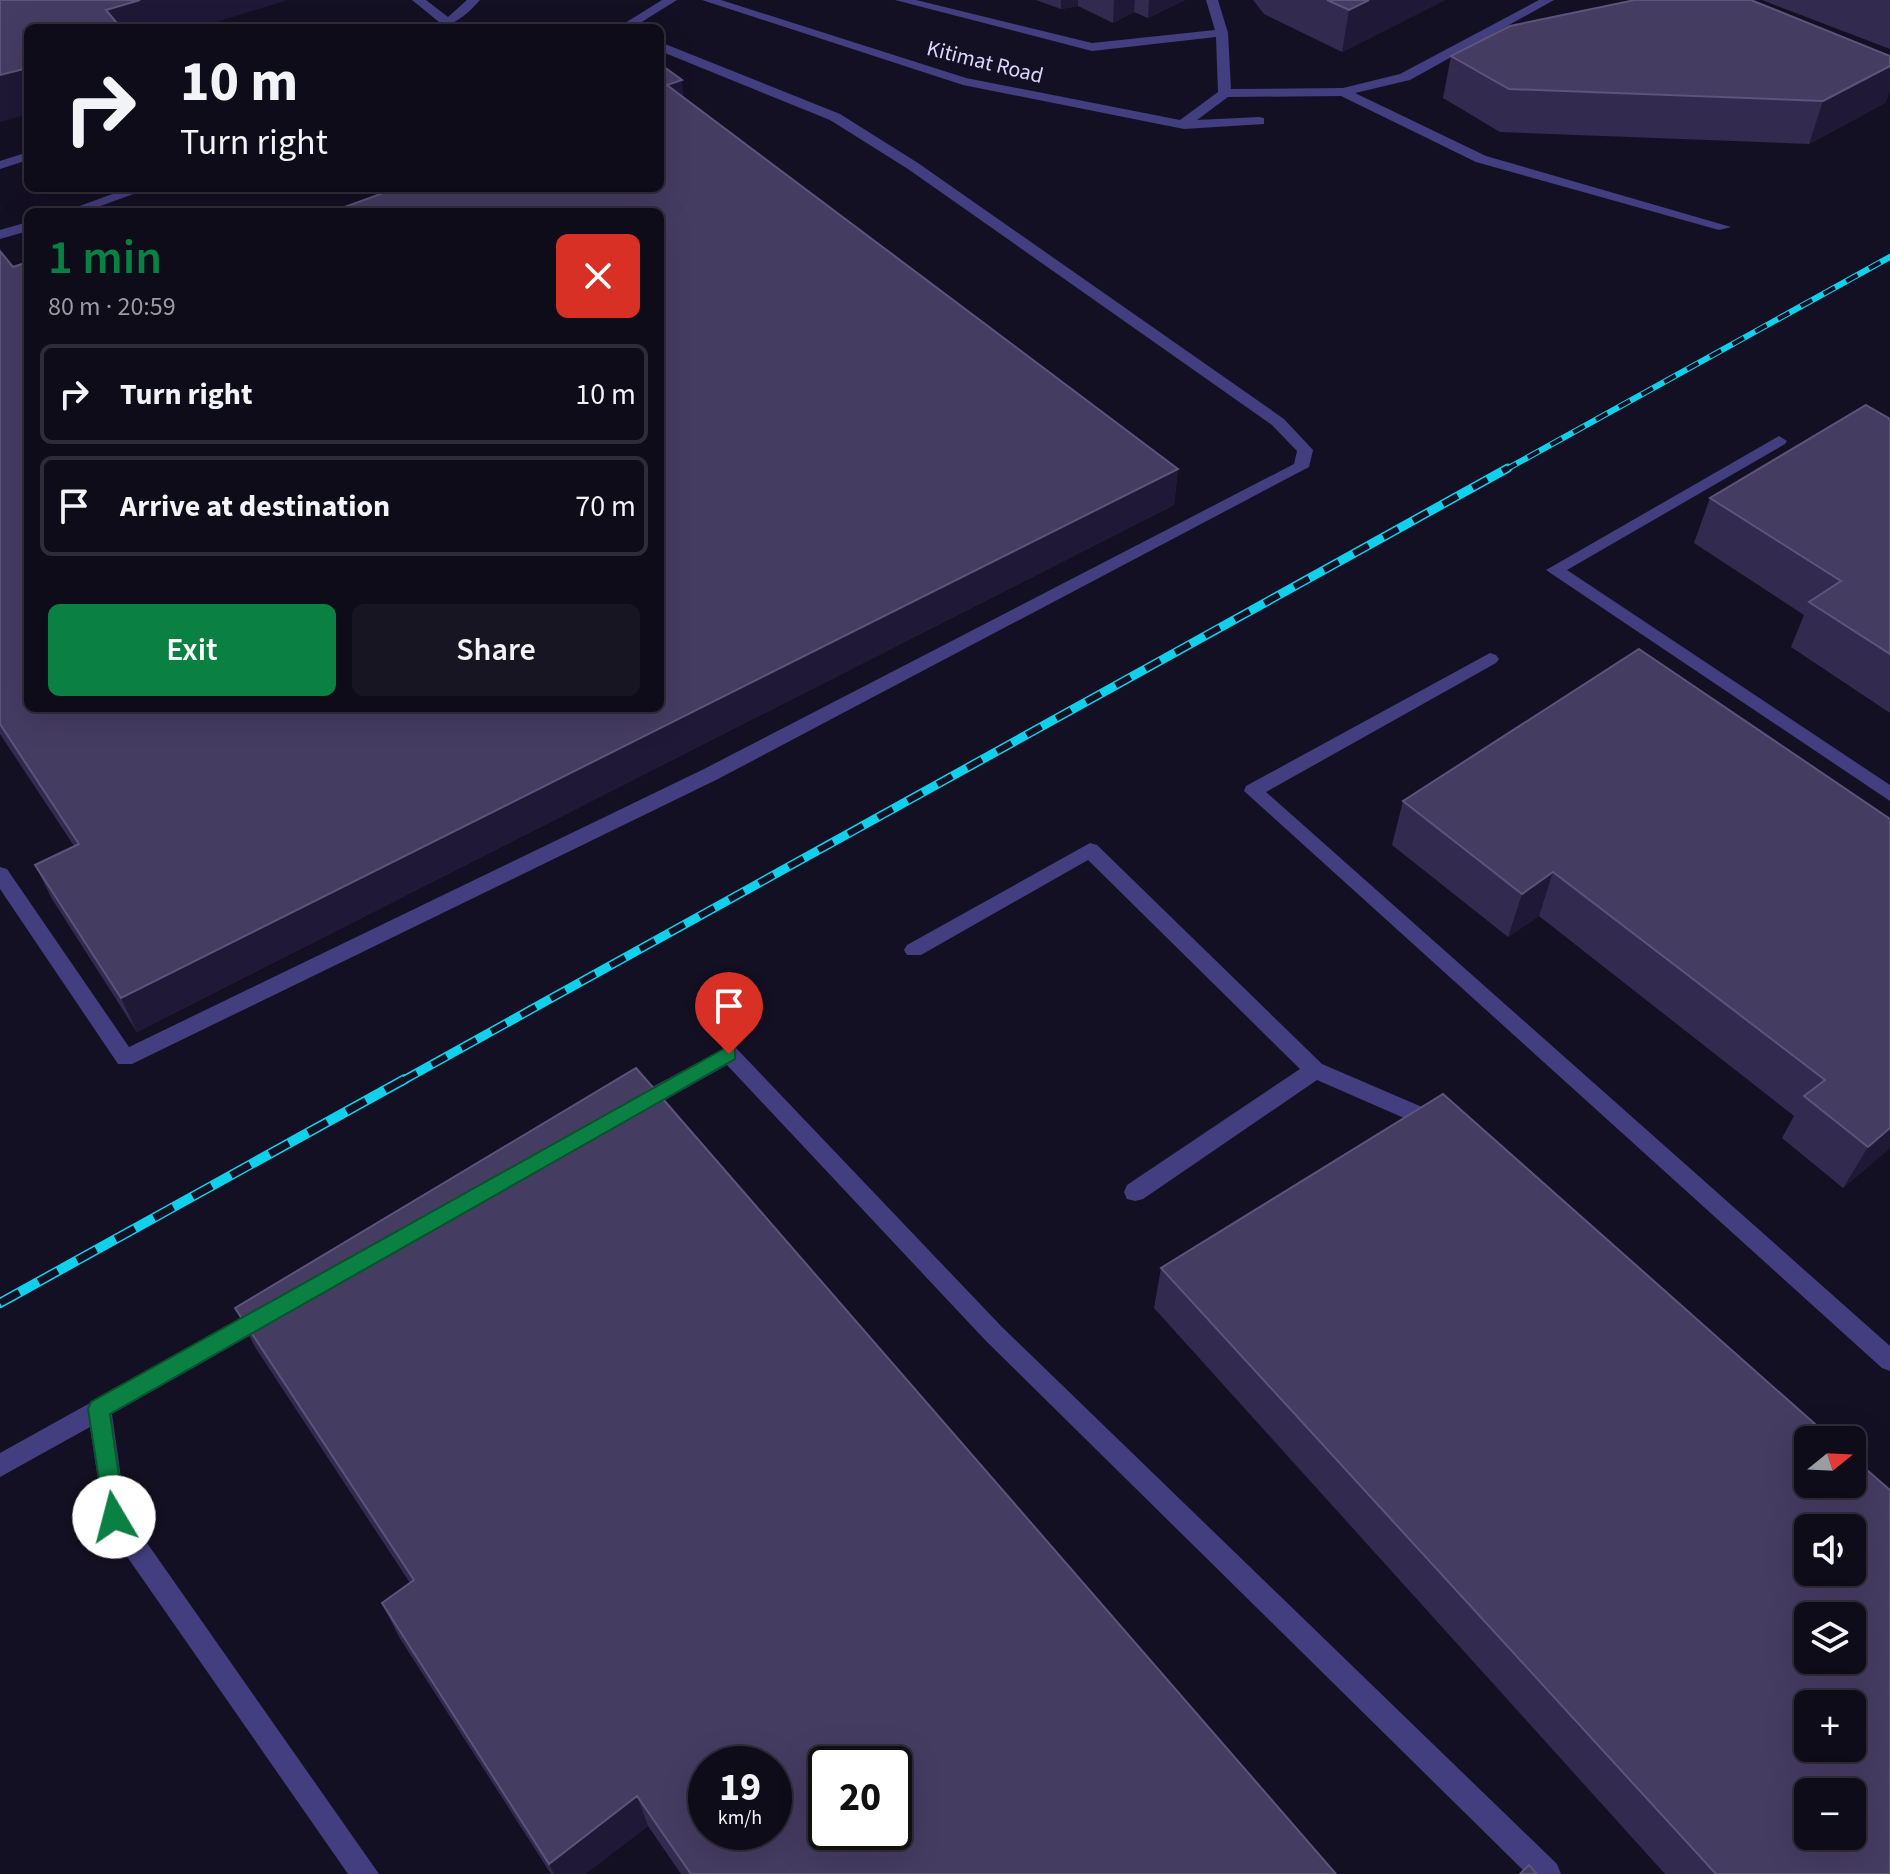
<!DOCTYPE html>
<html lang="en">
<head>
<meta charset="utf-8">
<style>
  :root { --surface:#0f0c1a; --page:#181523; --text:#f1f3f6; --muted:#9b9ba2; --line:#2f2c39; --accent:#0b8043 }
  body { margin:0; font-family:"Source Sans 3",sans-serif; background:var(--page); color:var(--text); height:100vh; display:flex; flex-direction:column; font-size:30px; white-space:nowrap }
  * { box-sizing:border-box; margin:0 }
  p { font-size:26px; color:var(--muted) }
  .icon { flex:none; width:44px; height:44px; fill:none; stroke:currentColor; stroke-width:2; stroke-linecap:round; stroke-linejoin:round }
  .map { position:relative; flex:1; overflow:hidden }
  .side { position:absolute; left:24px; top:208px; width:640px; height:504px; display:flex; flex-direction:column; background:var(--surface); border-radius:12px; box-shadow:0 8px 32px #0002,0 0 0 2px var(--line) }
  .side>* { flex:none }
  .guide { position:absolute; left:24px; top:24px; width:640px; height:168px; border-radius:12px; box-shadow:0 8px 32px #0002,0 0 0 2px var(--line); background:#0f0c1a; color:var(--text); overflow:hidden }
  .needle { width:52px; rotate:72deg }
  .fabs { position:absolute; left:1794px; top:1426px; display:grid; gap:16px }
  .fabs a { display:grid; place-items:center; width:72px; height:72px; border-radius:12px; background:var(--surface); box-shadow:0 8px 32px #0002,0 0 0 2px var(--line); font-size:40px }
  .speed { position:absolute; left:688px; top:1746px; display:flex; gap:16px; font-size:40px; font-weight:700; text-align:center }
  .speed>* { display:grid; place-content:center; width:104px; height:104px; border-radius:50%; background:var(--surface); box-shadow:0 8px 32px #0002,0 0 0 2px var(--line); line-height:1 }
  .speed small { font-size:20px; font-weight:400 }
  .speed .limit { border:4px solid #111; border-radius:12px; background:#fff; color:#111 }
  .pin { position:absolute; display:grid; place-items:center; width:68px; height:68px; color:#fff; margin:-82px -34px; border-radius:50% 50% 50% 0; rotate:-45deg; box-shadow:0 0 8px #0007 }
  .pin .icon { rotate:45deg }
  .me { position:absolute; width:88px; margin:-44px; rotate:352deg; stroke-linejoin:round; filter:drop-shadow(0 0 6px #0008) }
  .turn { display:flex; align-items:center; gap:28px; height:168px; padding:0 24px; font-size:36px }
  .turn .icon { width:104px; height:104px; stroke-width:2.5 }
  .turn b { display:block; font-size:56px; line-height:68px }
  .round { display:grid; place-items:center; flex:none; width:84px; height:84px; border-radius:12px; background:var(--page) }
  .summary { display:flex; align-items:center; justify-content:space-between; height:136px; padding:0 24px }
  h1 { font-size:48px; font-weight:600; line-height:60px; color:var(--accent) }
  .action { display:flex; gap:16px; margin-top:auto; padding:16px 24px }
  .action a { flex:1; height:92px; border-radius:12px; background:var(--accent); color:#fff; font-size:32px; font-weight:600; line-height:92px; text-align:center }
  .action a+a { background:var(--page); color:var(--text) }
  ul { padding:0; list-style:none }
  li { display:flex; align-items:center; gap:24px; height:100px; margin:0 16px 12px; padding:0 8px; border:4px solid var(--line); border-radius:12px }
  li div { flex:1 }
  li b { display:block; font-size:30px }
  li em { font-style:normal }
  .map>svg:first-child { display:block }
</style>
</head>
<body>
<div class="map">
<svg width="1890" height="1874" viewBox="0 0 1890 1874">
  <rect width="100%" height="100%" fill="#141023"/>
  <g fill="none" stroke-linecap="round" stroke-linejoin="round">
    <!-- minor -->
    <path fill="#433e7f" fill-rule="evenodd" d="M 412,0 L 426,0 L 448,17 L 467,0 L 480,0 C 464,18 451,28 427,28 L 439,22 Z
      M 662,0 L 677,0 L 632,28 L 617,28 Z
      M 702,0 L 721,0 L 966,78 L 1180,120 L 1218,92 L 1216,37 L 1092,51 L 895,0 L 916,0 L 1092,43 L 1215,30 L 1206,0 L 1218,0 L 1228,33 L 1231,89 L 1343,88 L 1400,74 L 1539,0 L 1554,0 L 1410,80 L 1355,93 L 1486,156 L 1731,227 L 1719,230 L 1476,162 L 1341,96 L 1228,97 L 1197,120 L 1259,117 L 1264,118 L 1264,124 L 1184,129 L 963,85 Z
      M 660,42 L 840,114 L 918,163 L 1284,419 L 1313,450 L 1309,467 L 718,779 L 132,1064 L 118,1064 L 0,889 L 0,867 L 7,869 L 129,1047 L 704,769 L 1294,464 L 1297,451 L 1272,425 L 908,169 L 830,120 L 660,51 Z
      M 28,152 L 28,160 L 0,169 L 0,161 Z
      M 129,188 L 150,188 L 84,212 L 63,212 Z
      M 28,222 L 28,231 L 0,239 L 0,230 Z
      M 1779,436 L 1787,441 L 1785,444 L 1567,570 L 1890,785 L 1890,801 L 1546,570 Z
      M 1490,653 L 1496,655 L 1499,659 L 1496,663 L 1266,792 L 1890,1346 L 1890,1371 L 1882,1368 L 1244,791 L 1246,786 Z
      M 1090,843 L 1097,845 L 1322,1064 L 1443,1116 L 1446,1122 L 1443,1128 L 1435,1131 L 1427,1128 L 1317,1080 L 1143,1199 L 1135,1201 L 1127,1199 L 1124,1192 L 1127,1185 L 1300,1069 L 1088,860 L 921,955 L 907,955 L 904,950 L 907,945 Z
      M 729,1046 L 736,1048 L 1002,1327 L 1557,1864 L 1561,1874 L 1527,1874 L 986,1341 L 727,1065 L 642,1113 L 634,1116 L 626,1113 L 623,1107 L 626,1101 Z
      M 268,1304 L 276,1307 L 280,1314 L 276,1321 L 112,1414 L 126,1513 L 379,1874 L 348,1874 L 105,1525 L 90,1427 L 0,1477 L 0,1453 Z"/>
    <!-- rail-far2 casing -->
    <g stroke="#11d0ec" stroke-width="6">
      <path id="rail-far2" d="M 1505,470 L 1890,257"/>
    </g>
    <!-- rail-far1 casing -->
    <g stroke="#11d0ec" stroke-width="9">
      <path id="rail-far1" d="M 402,1081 L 1508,468"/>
    </g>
    <!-- rail casing -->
    <g stroke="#11d0ec" stroke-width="10">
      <path id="rail" d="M 0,1303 L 405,1079"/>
    </g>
    <!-- rail-far2 -->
    <use href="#rail-far2" stroke="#141023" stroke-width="4" stroke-dasharray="13" stroke-linecap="butt"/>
    <!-- rail-far1 -->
    <use href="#rail-far1" stroke="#141023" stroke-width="6" stroke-dasharray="17" stroke-linecap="butt"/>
    <!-- rail -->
    <use href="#rail" stroke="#141023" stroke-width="7" stroke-dasharray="22" stroke-linecap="butt"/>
  </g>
  <!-- wall -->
  <path fill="#332a50" d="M 1036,0 L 1185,0 L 1148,18 L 1134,12 L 1113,23 L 1078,6 L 1061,9 Z
    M 1253,0 L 1445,0 L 1342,52 L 1264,14 Z
    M 1762,0 L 1890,0 L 1890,49 Z
    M 1451,56 L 1890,56 L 1890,90 L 1885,103 L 1809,144 L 1500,132 L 1443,98 Z
    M 684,98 L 1178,469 L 1174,505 L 137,1032 L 52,899 L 35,865 L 74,846 L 0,734 L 0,251 L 28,708 Z
    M 1890,419 L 1890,713 L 1791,647 L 1804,615 L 1694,543 L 1710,498 Z
    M 1639,649 L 1890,1148 L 1843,1188 L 1782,1138 L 1794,1116 L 1539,916 L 1508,937 L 1392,845 L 1403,801 Z
    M 1161,1268 L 1890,1874 L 1665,1874 L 1154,1308 Z
    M 235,1308 L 1336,1874 L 681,1874 L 648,1826 L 585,1874 L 551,1874 L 399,1637 L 382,1603 L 410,1583 L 255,1347 Z"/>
  <!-- shaded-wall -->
  <path fill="#1f1836" d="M 140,0 L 288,0 L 197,28 L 112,28 L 106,10 Z
    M 1061,0 L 1078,0 L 1078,6 L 1061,9 Z
    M 1114,0 L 1135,0 L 1134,12 L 1113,23 Z
    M 1149,0 L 1185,0 L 1148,18 Z
    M 1369,0 L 1445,0 L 1342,52 L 1349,10 Z
    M 1890,66 L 1890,90 L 1885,103 L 1809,144 L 1823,101 Z
    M 28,68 L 28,114 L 0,122 L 0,75 Z
    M 682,80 L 685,113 L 667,85 Z
    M 1178,469 L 1174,505 L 137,1032 L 121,998 Z
    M 1553,872 L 1539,916 L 1508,937 L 1522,894 Z
    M 1890,1128 L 1890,1148 L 1843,1188 L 1868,1147 Z
    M 637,1796 L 648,1826 L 585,1874 L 554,1874 L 549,1864 Z"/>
  <!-- building -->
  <path fill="#453c62" stroke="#5c547a" stroke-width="2" fill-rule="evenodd" d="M 0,0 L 140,0 L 106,10 L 121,28 L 28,28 L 28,68 L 0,75 Z
    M 1327,0 L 1369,0 L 1349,10 Z
    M 1635,0 L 1751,0 L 1890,56 L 1890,66 L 1823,101 L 1509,89 L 1451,56 L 1510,26 Z
    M 660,64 L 682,80 L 667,85 L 1178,469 L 121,998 L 35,865 L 79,844 L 0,724 L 0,251 L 13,267 L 28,262 L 28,708 L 660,708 L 660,212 L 331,212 L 397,188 L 660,188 Z
    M 1866,405 L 1890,419 L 1890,654 L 1809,602 L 1841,581 L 1710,498 Z
    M 1639,649 L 1890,819 L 1890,1128 L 1868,1147 L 1804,1096 L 1825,1080 L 1553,872 L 1522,894 L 1403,801 Z
    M 636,1068 L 1336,1874 L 691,1874 L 637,1796 L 549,1864 L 382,1603 L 414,1580 L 235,1308 ZM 706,1764 L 774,1764 L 774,1832 L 706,1832 ZM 826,1764 L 894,1764 L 894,1832 L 826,1832 Z
    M 1443,1094 L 1833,1440 L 1808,1440 L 1808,1484 L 1852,1484 L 1852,1457 L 1890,1490 L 1890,1874 L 1716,1874 L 1161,1268 ZM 1808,1528 L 1852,1528 L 1852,1572 L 1808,1572 ZM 1808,1616 L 1852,1616 L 1852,1660 L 1808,1660 ZM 1808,1704 L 1852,1704 L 1852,1748 L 1808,1748 ZM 1808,1792 L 1852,1792 L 1852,1836 L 1808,1836 Z
    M 1529,1865 L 1537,1874 L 1520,1874 Z"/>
  <!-- route -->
  <path fill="#0b8043" stroke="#07532c" stroke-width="2" d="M 729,1046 L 735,1048 L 735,1059 L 110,1414 L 125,1517 L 122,1524 L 114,1527 L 106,1524 L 88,1409 L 91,1402 Z"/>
  <g text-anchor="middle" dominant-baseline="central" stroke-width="8" stroke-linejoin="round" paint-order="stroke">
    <!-- far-street labels -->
    <g font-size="22" fill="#dbd5fc" stroke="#141023">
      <text transform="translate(985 62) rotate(14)">Kitimat Road</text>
    </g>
  </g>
</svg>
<div class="fabs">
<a><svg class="needle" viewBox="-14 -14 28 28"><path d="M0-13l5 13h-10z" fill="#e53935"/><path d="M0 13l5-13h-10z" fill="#9b9ba2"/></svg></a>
<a><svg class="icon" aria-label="sound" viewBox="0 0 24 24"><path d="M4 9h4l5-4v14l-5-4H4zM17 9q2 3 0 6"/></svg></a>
<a><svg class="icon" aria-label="layers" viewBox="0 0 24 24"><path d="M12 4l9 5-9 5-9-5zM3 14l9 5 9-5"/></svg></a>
<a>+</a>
<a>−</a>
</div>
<div class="speed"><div>19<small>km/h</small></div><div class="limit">20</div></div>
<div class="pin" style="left:729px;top:1054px;background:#d93025"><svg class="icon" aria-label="arrive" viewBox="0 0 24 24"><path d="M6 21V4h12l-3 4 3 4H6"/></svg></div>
<svg class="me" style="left:114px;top:1517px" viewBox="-20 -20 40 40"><circle r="19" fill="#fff"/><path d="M0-13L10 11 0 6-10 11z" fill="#0b8043"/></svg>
<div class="guide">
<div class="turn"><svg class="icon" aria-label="right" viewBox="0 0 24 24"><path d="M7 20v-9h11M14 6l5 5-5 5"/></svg><div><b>10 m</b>Turn right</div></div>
</div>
<section class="side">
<div class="summary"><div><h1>1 min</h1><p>80 m · 20:59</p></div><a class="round" style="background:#d93025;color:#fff"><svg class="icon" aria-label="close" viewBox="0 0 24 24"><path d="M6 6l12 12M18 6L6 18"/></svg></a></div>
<ul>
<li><svg class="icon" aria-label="right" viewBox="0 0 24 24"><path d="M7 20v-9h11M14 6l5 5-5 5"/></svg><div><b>Turn right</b></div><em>10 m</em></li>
<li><svg class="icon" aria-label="arrive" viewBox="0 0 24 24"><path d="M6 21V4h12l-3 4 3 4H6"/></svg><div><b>Arrive at destination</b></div><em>70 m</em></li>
</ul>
<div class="action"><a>Exit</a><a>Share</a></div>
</section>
</div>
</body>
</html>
